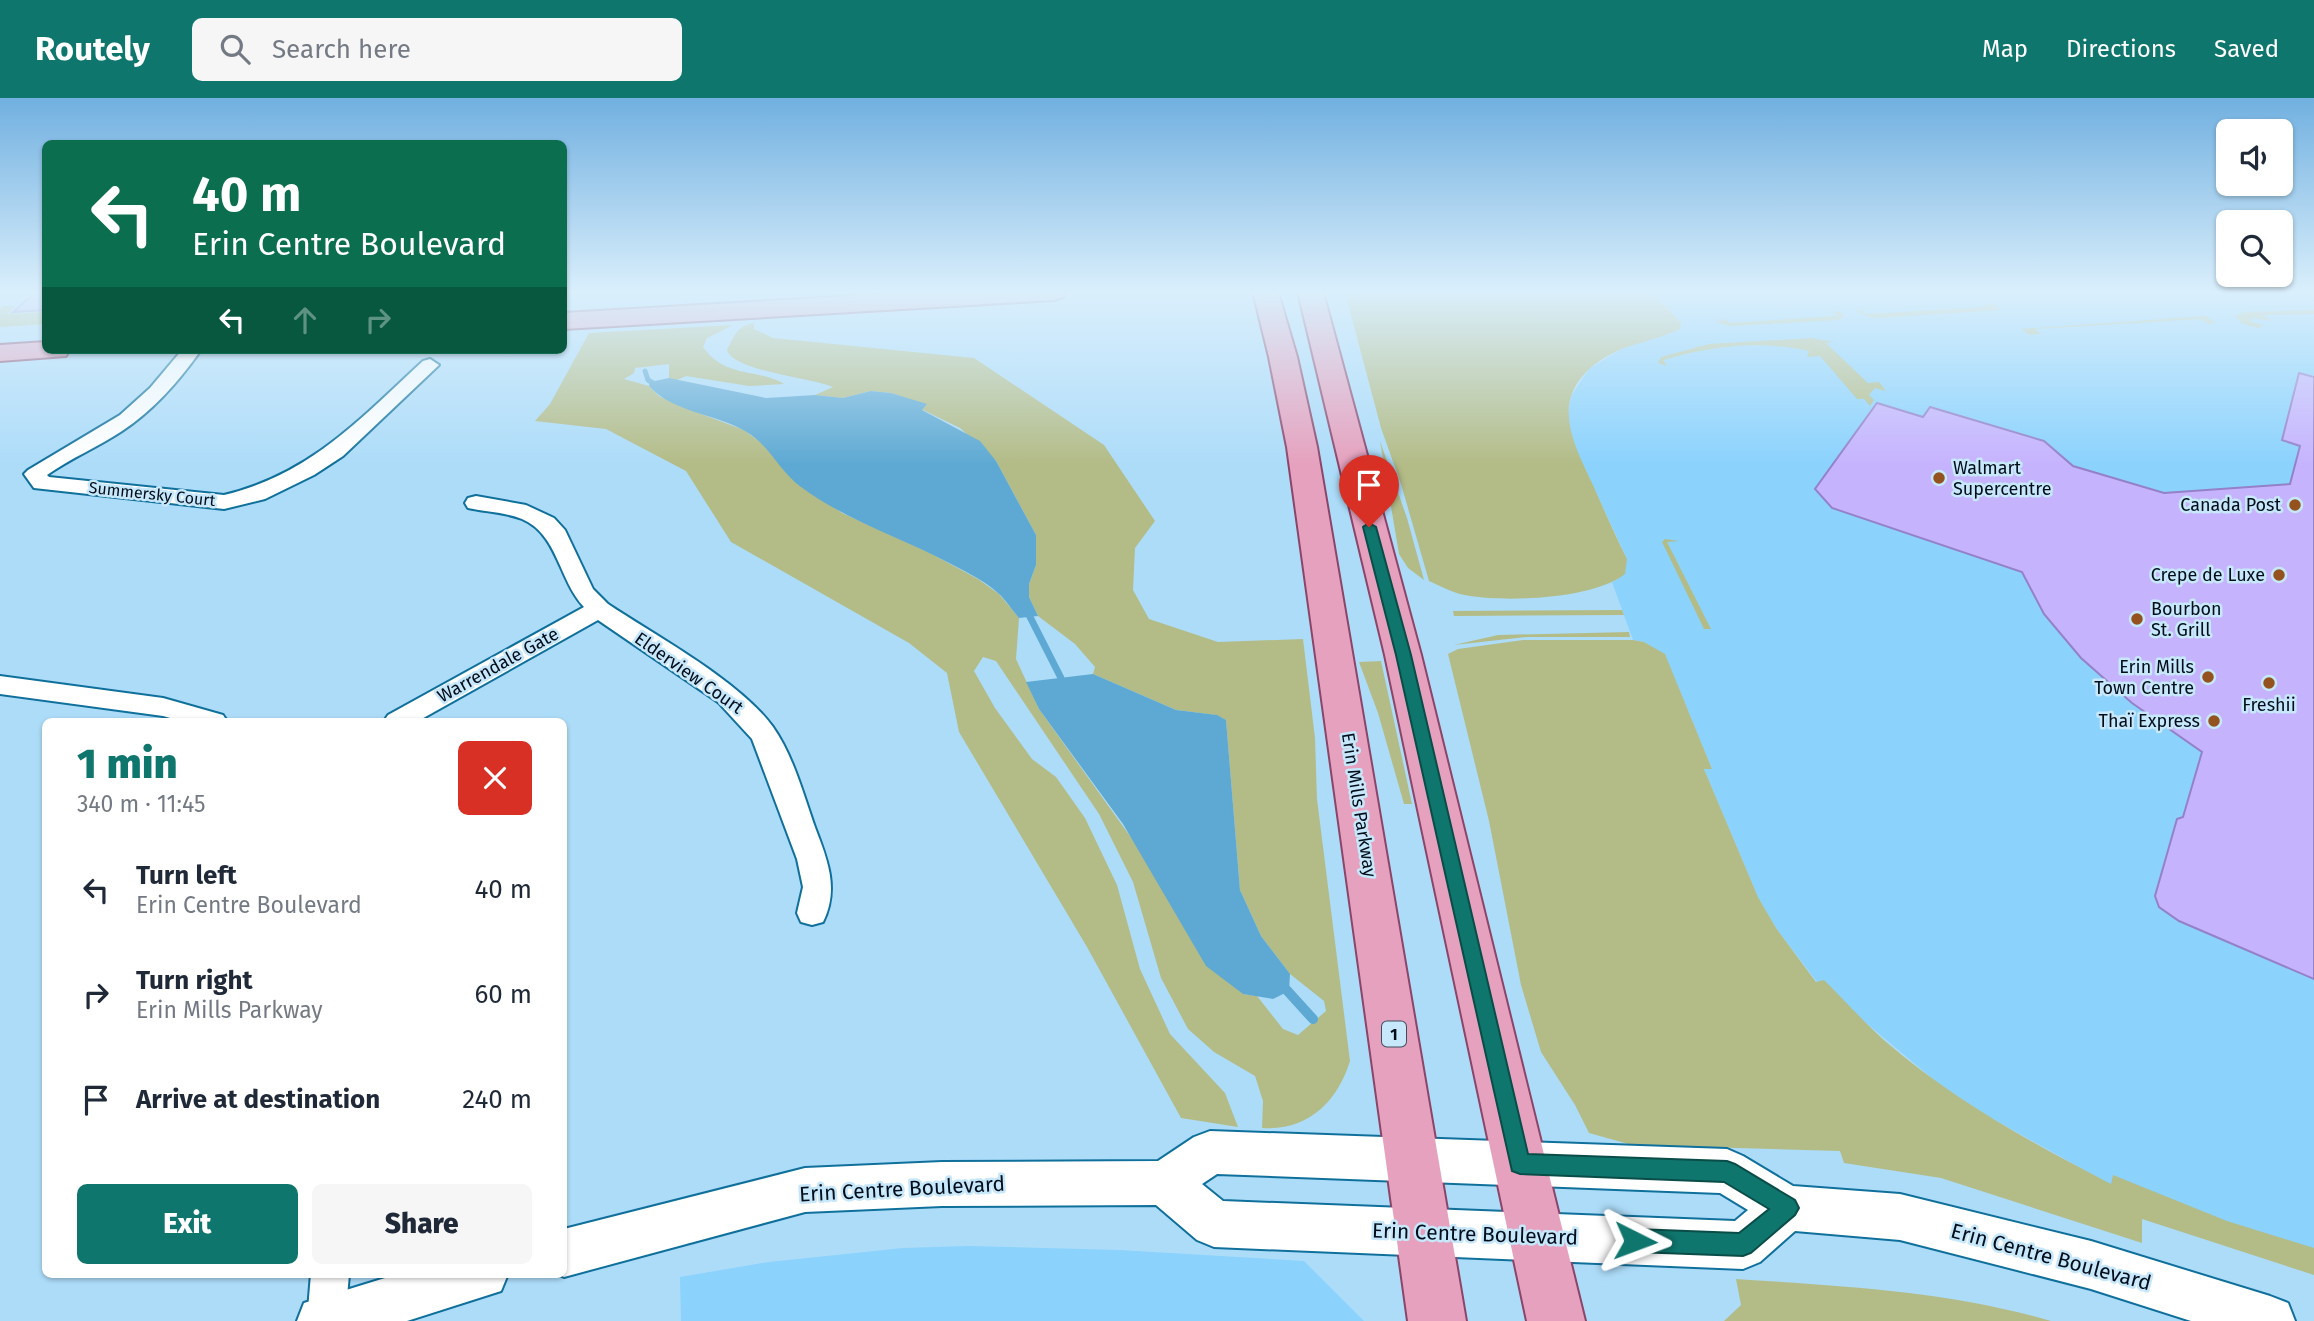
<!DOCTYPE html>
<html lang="en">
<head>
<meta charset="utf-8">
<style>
  :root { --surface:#fff; --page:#f6f6f7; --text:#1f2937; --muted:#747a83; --accent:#0f766e }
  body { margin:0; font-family:"Fira Sans",sans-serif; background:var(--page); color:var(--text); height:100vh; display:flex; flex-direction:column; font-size:26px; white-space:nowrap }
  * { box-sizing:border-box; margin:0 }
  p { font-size:23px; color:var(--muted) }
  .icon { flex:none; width:38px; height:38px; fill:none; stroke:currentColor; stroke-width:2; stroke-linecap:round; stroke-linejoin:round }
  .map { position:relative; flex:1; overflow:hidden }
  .sheet { position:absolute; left:42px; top:620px; width:525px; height:560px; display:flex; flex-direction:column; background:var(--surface); border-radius:10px; box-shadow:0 2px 5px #0004 }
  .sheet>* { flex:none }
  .guide { position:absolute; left:42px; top:42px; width:525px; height:214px; border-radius:10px; box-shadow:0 2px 5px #0004; background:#0b6e4f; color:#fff; overflow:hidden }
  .fabs { position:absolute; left:2216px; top:21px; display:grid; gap:14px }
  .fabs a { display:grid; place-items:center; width:77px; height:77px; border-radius:10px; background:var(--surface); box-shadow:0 2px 5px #0004; font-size:35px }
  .pin { position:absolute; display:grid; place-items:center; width:60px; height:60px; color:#fff; margin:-72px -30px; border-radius:50% 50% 50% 0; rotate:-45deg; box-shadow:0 0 7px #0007 }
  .pin .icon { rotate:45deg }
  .me { position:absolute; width:77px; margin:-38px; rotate:93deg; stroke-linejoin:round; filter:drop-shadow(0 0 5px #0008) }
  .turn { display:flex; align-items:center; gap:24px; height:147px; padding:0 35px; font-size:32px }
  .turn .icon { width:91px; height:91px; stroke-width:2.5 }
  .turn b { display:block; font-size:49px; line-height:60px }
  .lanes { display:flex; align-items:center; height:66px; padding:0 35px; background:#0003; justify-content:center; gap:35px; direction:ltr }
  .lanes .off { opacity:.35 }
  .round { display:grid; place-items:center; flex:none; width:74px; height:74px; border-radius:10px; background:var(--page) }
  .headline { display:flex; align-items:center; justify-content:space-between; height:119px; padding:0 35px }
  h1 { font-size:42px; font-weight:800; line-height:52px; color:var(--accent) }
  .button { display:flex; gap:14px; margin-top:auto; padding:14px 35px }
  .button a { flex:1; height:80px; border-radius:10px; background:var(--accent); color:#fff; font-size:28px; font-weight:800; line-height:80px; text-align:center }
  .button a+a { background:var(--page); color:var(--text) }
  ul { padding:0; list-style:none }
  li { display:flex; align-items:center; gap:21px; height:105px; padding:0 35px }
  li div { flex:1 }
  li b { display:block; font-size:26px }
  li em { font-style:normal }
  header { display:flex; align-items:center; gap:42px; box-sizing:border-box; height:98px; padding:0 35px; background:var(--accent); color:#fff }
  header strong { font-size:33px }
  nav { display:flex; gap:38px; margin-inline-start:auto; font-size:24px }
  .search { width:490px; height:63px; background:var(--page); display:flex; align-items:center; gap:18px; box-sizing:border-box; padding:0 24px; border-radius:10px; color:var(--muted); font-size:26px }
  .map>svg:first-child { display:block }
</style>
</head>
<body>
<header>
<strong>Routely</strong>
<div class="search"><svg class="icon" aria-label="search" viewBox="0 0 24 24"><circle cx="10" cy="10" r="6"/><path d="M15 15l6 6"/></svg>Search here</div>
<nav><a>Map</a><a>Directions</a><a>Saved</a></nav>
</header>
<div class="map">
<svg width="2314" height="1223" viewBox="0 0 2314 1223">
  <rect width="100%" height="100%" fill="#addcf9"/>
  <!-- built -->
  <path fill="#8bd2fd" d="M 1652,194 L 2314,194 L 2314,1177 L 2111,1087 L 1986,1017 L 1939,986 L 1817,884 L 1776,830 L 1758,799 L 1704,671 L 1712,671 L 1665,557 L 1644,544 L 1633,542 L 1612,484 L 1618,481 L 1627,461 L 1575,349 L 1567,323 L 1571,298 L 1589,271 L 1628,247 L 1680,231 L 1681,225 Z
    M 968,1148 L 1119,1152 L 1304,1163 L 1364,1223 L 681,1223 L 680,1179 L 769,1164 L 903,1150 Z"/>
  <!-- green -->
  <path fill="#b3bc87" d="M 1355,194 L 1652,194 L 1681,225 L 1680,231 C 1655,243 1628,245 1604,260 C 1548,296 1570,339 1593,387 C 1604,412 1615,437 1627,461 L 1625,476 C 1593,501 1509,504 1470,498 C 1455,496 1442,489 1429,483 L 1401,386 L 1381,330 L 1347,202 Z
    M 1983,205 L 2000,208 L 1996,209 L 2000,212 L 1879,220 L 1868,219 L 1856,213 L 1859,211 L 1866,216 L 1987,209 Z
    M 3,208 L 16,208 L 7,216 L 45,214 L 45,226 L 0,229 L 0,211 Z
    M 2314,212 L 2314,216 L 2263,217 L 2272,223 L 2252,220 L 2251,224 L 2264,227 L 2258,230 L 2243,226 L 2235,218 L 2244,214 Z
    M 1832,213 L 1841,214 L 1844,218 L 1839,222 L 1731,228 L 1716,224 L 1725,221 L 1730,225 L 1837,218 Z
    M 2205,218 L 2216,225 L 2209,226 L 2201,221 L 2035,231 L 2041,236 L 2030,237 L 2021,231 Z
    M 754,225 L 754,231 L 773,240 L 974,260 L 1104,347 L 1155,423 L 1135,450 L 1133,492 L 1149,521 L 1218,544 L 1303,541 L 1315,640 L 1317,701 L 1350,963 C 1337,1005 1307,1033 1262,1030 L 1263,1003 L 1255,978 L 1214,954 L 1188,931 L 1161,880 L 1133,784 L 1099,716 L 996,563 L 983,559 L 974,573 L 995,610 L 1032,661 L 1056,679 L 1085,720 L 1117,787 L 1140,871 L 1170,936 L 1225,995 L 1238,1029 L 1181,1020 L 1087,849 L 959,634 L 947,575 L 909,545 L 731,444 L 686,373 L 606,331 L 535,323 L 550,306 L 589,235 L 733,227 L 707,240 L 703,249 C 726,281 758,270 784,286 L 749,288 L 686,278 L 677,282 L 669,280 L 669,266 L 635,270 L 634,275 L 624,281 L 649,288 L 659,298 L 680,308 L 744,332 L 767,349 L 786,374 L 842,415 L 928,454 L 978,481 L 999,496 L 1019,520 L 1016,561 L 1039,611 L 1243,896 L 1257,898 L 1283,931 L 1298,937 L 1326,913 L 1324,903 L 1290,876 L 1261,838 L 1240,792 L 1226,622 L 1216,617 L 1176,612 L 1093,576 L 1095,569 L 1075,546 L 1038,518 L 1029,499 L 1029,486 L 1036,467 L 1036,437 L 996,363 L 960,330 L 921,311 L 926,307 L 891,295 L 871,293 L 843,300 L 815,297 L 833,289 C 812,280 733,273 727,252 C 735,237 736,229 754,225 Z
    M 1812,240 L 1834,244 L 1826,245 L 1868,285 L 1879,284 L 1886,293 L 1875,290 L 1869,297 L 1874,302 L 1870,308 L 1864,301 L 1857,301 L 1820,258 L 1807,259 L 1809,253 C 1759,242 1712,248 1663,262 L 1667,268 L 1658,265 L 1661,259 L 1709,246 Z
    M 1380,343 L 1407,420 L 1424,482 L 1408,470 L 1399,456 Z
    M 1665,441 L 1679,443 L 1667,444 L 1711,531 L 1704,531 L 1664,448 L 1662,444 Z
    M 1622,512 L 1624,517 L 1454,518 L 1453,513 Z
    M 1629,534 L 1630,539 L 1527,539 L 1454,547 L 1498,537 Z
    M 1523,542 L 1633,542 L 1644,544 L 1665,556 L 1712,671 L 1704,671 L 1758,799 L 1776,830 L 1816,884 L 1824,882 C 1844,902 1864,924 1885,943 C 1953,1002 2032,1045 2111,1086 L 2113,1077 L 2227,1123 L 2314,1150 L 2314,1177 L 2142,1121 L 2142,1145 L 1941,1080 L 1844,1065 L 1840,1053 L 1632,1047 L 1589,1035 L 1575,1007 L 1541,954 L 1521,887 L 1489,723 L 1448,556 L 1458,551 Z
    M 1381,563 L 1412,706 L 1404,706 L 1378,615 L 1359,564 Z
    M 1736,1181 C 1842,1188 1948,1193 2051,1223 L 1724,1223 L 1741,1207 Z"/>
  <!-- water -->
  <path fill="#5ea9d3" d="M 669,280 L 766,300 L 815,297 L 843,300 L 871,293 L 891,295 L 927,306 L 922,312 L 980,343 L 996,363 L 1036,437 L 1036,467 L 1029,486 L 1029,499 L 1038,518 L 1019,520 C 1012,512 1006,502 998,495 C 985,483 968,475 953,467 C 903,440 847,423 801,389 C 779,373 769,346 745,333 C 714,315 674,315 649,288 L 650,284 Z
    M 1093,576 L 1176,612 L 1217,617 L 1226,622 L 1240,792 L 1261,838 L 1290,876 L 1289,893 L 1273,901 L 1243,896 L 1206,868 L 1123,726 L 1039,611 L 1026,584 Z"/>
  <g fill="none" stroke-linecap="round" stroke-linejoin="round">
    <!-- stream-far2 -->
    <path stroke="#5ea9d3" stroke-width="5" d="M 645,273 L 648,282 L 658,288"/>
    <!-- stream-far1 -->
    <path stroke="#5ea9d3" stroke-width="7" d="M 1026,511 L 1061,580 L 1060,589"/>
    <!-- stream -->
    <path stroke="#5ea9d3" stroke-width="10" d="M 1283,888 L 1313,921"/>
  </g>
  <!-- building -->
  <path fill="#c6b3fe" stroke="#9481c8" stroke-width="2" d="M 36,194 L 46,194 L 46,212 L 13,214 Z
    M 2299,275 L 2314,279 L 2314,881 L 2179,823 L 2159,809 L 2155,798 L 2177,721 L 2183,719 L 2202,654 L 2132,605 L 2081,560 L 2044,516 L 2022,474 L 1832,410 L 1815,391 L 1877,305 L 1923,319 L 1930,309 L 2044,343 L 2073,368 L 2164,395 L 2290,386 L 2300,348 L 2282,342 Z"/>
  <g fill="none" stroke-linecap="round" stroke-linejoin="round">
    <!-- minor casing -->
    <g stroke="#10709c" stroke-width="4">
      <path id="minor" d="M 182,252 L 201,252 C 179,283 154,312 122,333 C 98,349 71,360 47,377 L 49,379 L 224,397 C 311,376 360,321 423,263 L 430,261 L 439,267 L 343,358 L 314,377 L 265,401 L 224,411 L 34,390 L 24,376 L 28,372 L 120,317 L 150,290 Z
        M 476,398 L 526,407 L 554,420 L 565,432 L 593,491 L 608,506 C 656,538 740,583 773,629 C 794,659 804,699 816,732 C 828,763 839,792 823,824 L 812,827 L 801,824 L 797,815 L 803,789 L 797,761 L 752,641 L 718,604 L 598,522 L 418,623 L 384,623 L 388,617 L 584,509 C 559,483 558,436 522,421 C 505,414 486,414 468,410 L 465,405 L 468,400 Z
        M 0,578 L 163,600 L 223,617 L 227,623 L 181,623 L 163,618 L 0,596 Z
        M 311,1176 L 349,1176 L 345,1223 L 307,1223 Z"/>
    </g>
    <!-- tertiary casing -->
    <g stroke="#10709c" stroke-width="4">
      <path id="tertiary" d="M 1210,1033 L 1727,1051 L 1743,1058 L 1793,1088 L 1900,1096 L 2091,1143 L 2270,1198 L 2288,1205 L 2295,1223 L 2191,1223 L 2091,1191 L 1900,1142 L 1795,1133 L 1760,1164 L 1743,1171 L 1214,1149 L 1197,1142 L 1156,1107 L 942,1108 L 805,1114 L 564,1179 L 557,1176 L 564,1176 L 564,1131 L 805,1070 L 942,1064 L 1158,1063 L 1194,1039 ZM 1217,1076 L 1720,1095 L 1748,1112 L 1735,1123 L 1223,1103 L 1202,1086 Z
        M 398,1176 L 508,1176 L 501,1193 L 407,1223 L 297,1223 L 304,1205 Z"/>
    </g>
    <!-- primary casing -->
    <g stroke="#8a4569" stroke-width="4">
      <path id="primary" d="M 918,194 L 1066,194 L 1063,199 L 1054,202 L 564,231 L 564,215 Z
        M 1253,194 L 1278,194 L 1297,259 L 1317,349 L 1466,1223 L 1408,1223 L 1287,349 L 1269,259 Z
        M 1298,194 L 1323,194 L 1421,557 L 1585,1223 L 1527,1223 L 1385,557 Z
        M 46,244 L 46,252 L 69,252 L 66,258 L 0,263 L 0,247 Z"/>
    </g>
    <!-- minor -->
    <use href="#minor" fill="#fff" fill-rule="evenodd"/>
    <!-- tertiary -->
    <use href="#tertiary" fill="#fff" fill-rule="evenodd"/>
    <!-- primary -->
    <use href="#primary" fill="#e6a1be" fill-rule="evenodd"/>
  </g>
  <!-- sky -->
  <linearGradient id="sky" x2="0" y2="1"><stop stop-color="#71b0e0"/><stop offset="0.53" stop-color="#daeffc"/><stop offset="1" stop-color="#daeffc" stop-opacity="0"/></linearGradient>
  <rect width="2314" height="366" fill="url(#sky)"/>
  <!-- route -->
  <path fill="#0f766e" stroke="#0a4d48" stroke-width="2" d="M 1369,425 L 1376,429 L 1411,557 L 1528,1056 L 1727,1063 L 1735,1066 L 1795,1102 L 1799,1110 L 1795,1117 L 1751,1155 L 1743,1158 L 1635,1154 L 1627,1151 L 1624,1143 L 1627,1135 L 1635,1131 L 1739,1135 L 1769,1111 L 1724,1084 L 1520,1076 L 1512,1073 L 1396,557 L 1363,429 Z"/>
  <!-- markers -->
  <g fill="#94531e" stroke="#c7e7fa" stroke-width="2.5">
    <circle cx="1939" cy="380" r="7"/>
    <circle cx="2295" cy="407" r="7"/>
    <circle cx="2279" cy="477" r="7"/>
    <circle cx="2137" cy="521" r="7"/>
    <circle cx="2208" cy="579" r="7"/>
    <circle cx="2269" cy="585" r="7"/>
    <circle cx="2214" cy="623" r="7"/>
  </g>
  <g text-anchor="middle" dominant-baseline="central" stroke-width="5" stroke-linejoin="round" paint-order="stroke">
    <!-- far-street labels -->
    <g font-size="16" fill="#000e1b" stroke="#c7e7fa">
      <text transform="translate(152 396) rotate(6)">Summersky Court</text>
    </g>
    <!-- shield labels -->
    <rect fill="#c7e7fa" stroke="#3c4f5e" stroke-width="2" x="1382" y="923.5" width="24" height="25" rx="5"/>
    <g font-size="16" font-weight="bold" fill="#000e1b">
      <text x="1394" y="936">1</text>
    </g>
    <!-- poi labels -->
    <g font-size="18" fill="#000e1b" stroke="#c7e7fa" text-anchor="end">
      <text x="1953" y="370" text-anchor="start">Walmart<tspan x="1953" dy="21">Supercentre</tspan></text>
      <text x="2281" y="407">Canada Post</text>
      <text x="2265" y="477">Crepe de Luxe</text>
      <text x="2151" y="511" text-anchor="start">Bourbon<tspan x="2151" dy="21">St. Grill</tspan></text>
      <text x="2194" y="569">Erin Mills<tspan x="2194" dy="21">Town Centre</tspan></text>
      <text x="2269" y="607" text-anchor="middle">Freshii</text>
      <text x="2200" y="623">Thaï Express</text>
    </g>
    <!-- street labels -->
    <g font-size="18" fill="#000e1b" stroke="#c7e7fa">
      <text transform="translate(498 567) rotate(-29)">Warrendale Gate</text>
      <text transform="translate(689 575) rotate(35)">Elderview Court</text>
      <text transform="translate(1359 707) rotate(81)">Erin Mills Parkway</text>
    </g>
    <!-- near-street labels -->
    <g font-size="21" fill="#000e1b" stroke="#c7e7fa">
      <text transform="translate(902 1091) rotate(-3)">Erin Centre Boulevard</text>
      <text transform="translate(1475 1136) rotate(2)">Erin Centre Boulevard</text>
      <text transform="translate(2051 1159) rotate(15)">Erin Centre Boulevard</text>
    </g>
  </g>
</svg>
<div class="fabs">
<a><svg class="icon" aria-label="sound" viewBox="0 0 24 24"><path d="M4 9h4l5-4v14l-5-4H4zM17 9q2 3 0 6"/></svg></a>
<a><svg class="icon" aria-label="search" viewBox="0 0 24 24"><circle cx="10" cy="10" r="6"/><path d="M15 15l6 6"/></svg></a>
</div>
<div class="pin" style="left:1369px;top:429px;background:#d93025"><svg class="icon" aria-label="arrive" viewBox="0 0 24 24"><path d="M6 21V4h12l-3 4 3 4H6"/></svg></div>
<svg class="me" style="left:1635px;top:1143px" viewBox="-20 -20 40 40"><path d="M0-17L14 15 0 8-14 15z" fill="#0f766e" stroke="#fff" stroke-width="4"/></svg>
<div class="guide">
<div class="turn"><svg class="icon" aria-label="left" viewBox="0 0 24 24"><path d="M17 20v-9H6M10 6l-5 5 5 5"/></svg><div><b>40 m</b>Erin Centre Boulevard</div></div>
<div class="lanes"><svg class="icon" aria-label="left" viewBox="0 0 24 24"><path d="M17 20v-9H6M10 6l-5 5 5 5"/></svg><svg class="icon off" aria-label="ahead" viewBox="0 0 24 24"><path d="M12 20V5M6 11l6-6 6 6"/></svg><svg class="icon off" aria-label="right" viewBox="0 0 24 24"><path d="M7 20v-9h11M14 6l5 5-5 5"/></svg></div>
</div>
<section class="sheet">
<div class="headline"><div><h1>1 min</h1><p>340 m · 11:45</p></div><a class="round" style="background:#d93025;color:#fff"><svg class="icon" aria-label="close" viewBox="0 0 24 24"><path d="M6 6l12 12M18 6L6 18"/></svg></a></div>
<ul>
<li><svg class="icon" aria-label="left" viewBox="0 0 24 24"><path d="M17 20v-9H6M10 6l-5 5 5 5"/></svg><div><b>Turn left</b><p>Erin Centre Boulevard</p></div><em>40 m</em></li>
<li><svg class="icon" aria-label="right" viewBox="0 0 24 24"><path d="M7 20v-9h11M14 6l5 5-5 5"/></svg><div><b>Turn right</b><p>Erin Mills Parkway</p></div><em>60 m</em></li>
<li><svg class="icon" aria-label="arrive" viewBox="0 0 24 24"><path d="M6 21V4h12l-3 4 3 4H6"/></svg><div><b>Arrive at destination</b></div><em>240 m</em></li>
</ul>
<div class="button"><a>Exit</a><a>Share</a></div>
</section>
</div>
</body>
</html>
